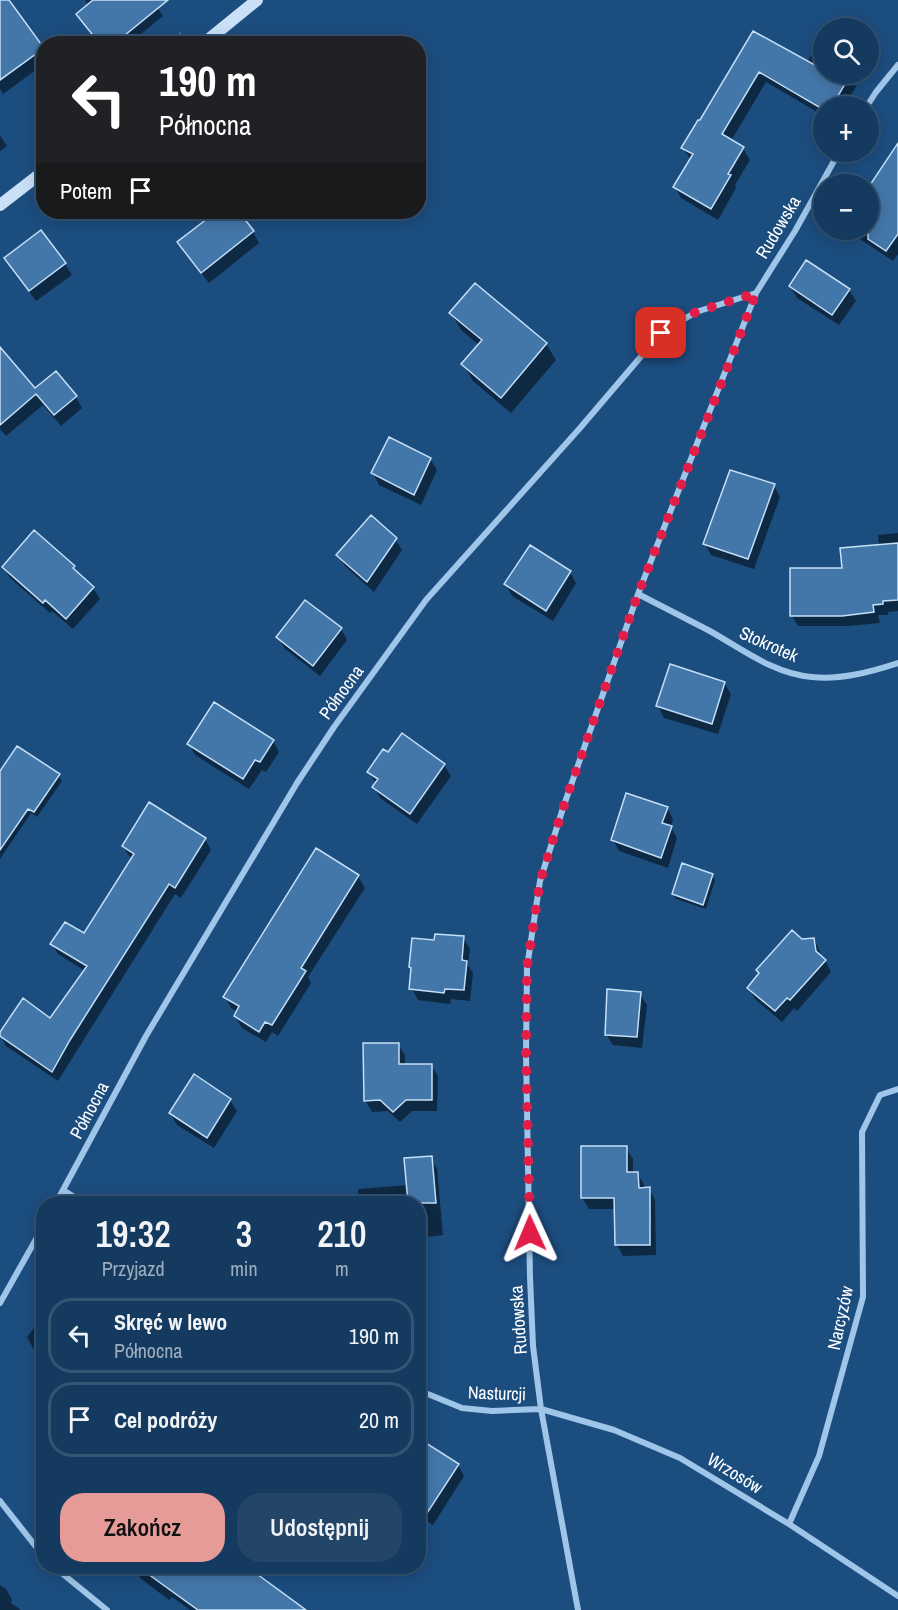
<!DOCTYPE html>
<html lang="pl">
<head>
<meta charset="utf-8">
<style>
  :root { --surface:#153a5f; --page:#224568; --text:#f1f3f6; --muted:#9dadbd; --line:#345474; --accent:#e69b98 }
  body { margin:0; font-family:"Archivo Narrow",sans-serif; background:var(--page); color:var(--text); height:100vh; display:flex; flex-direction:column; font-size:22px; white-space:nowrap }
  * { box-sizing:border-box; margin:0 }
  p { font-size:20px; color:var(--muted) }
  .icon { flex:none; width:33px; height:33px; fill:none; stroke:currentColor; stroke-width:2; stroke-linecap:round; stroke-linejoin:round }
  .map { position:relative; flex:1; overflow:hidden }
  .sheet { position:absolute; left:36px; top:1196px; width:390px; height:378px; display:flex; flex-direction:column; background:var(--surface); border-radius:24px; box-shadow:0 3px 15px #0003,0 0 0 2px var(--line) }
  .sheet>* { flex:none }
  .hud { position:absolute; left:36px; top:36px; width:390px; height:183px; border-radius:24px; box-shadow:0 3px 15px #0003,0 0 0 2px var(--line); background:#202124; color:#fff; overflow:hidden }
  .controls { position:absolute; left:813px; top:18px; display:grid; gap:12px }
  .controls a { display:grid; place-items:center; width:66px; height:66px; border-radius:50%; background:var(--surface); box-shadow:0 3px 15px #0003,0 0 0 2px var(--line); font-size:30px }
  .pin { position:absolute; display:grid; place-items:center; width:51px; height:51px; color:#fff; margin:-26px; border-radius:12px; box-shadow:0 3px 9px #0006 }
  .me { position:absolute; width:66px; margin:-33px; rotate:359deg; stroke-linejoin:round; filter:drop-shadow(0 0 4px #0008) }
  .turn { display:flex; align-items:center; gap:21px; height:126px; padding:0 24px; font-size:27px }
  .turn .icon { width:78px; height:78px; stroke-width:2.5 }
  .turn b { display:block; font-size:42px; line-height:51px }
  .then { display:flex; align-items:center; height:57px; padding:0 24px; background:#0003; gap:12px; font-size:22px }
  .eta { display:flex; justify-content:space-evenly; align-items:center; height:102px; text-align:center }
  .eta b { font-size:36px; font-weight:600; line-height:42px }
  .button { display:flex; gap:12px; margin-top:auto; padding:12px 24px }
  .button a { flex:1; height:69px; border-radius:24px; background:var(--accent); color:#111; font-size:24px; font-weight:600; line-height:69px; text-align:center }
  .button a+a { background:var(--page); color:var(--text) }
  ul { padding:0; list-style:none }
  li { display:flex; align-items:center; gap:18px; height:75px; margin:0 12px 9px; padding:0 12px; border:3px solid var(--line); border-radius:24px }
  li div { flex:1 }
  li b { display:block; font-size:22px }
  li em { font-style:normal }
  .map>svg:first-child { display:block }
</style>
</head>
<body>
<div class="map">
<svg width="898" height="1610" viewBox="0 0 898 1610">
  <rect width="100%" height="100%" fill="#1c4d7f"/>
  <!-- shadow -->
  <path fill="#0007" d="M 85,0 L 152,0 L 163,16 L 129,44 L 99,44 L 78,14 L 89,5 Z
    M 9,3 L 44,51 L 44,64 L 3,94 L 0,89 L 0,10 Z
    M 754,33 L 807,62 L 812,54 L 824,61 L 824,74 L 845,74 L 849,76 L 856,87 L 844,106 L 824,106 L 824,116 L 766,82 L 731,141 L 743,148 L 750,160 L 735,185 L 736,188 L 718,220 L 681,198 L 675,187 L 691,160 L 683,148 L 700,122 Z
    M 0,135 L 7,146 L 0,151 Z
    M 898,172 L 898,254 L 893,261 L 854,235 L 850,230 L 868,230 Z
    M 218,212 L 237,212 L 253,232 L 259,243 L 209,283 L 185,254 L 179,243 Z
    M 41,232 L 65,264 L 72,275 L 36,301 L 13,270 L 6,259 Z
    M 807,263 L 849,290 L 856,301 L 839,325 L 797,298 L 790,286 Z
    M 451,313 L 546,344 L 556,360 L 511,413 L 473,381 L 463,364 L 479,345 L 461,330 Z
    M 0,350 L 35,390 L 76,397 L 82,408 L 61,426 L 43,405 L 6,436 L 0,429 Z
    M 430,459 L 437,470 L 421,505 L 379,485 L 373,473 Z
    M 774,486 L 780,497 L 754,569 L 711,555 L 705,544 Z
    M 898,533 L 898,611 L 888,612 L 888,615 L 878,615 L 880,623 L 849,626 L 798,626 L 792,616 L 843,569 L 879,546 L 878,535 Z
    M 395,539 L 402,550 L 374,592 L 345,566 L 338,555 Z
    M 4,567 L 74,567 L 78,574 L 93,588 L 100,599 L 73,629 L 52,611 L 50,613 L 10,578 Z
    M 570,572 L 576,583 L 553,621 L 512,596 L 506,584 Z
    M 341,629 L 347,640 L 320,676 L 284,648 L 278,637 Z
    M 724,683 L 731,694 L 718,734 L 664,718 L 658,706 Z
    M 273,741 L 279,752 L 266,772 L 262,770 L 249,789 L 195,755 L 189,744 Z
    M 389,754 L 444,765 L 451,776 L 417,824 L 380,798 L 374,787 L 376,784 L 369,772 Z
    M 0,773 L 59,776 L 62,781 L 37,817 L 31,813 L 0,859 Z
    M 667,808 L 673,819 L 671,827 L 677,838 L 668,868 L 619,851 L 613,840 Z
    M 205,839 L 211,850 L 181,898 L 175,894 L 58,1081 L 6,1046 L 0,1035 L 51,1020 L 85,971 L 58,954 L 52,944 L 84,935 L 133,859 L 129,856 L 123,846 Z
    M 316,850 L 358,876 L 365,888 L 308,977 L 311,983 L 278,1036 L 272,1032 L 266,1042 L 242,1028 L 235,1016 L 238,1012 L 231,1008 L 225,997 Z
    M 712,875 L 715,880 L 706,909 L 676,899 L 673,894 Z
    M 463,938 L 470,949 L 468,965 L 473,973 L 470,1001 L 451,999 L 450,1004 L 418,1000 L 412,989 Z
    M 814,939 L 820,951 L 821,957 L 825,960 L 831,972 L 797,1011 L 794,1008 L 782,1022 L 755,999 L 749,988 L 801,940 Z
    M 640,994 L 647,1005 L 642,1048 L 613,1045 L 606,1034 Z
    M 398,1044 L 405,1055 L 405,1065 L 431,1065 L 438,1076 L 437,1111 L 412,1111 L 400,1122 L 388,1111 L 372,1112 L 365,1100 Z
    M 230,1100 L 237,1111 L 214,1148 L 177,1125 L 170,1113 Z
    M 582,1148 L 626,1148 L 633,1159 L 633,1173 L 637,1173 L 644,1184 L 644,1189 L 649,1189 L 655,1200 L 656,1255 L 623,1256 L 617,1245 L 616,1209 L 589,1209 L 582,1198 Z
    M 431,1158 L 437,1169 L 443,1235 L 418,1238 L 418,1203 L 359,1203 L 358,1189 L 408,1185 Z
    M 44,1315 L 44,1357 L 33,1348 L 27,1337 Z
    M 458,1465 L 464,1476 L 433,1525 L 418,1515 Z
    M 134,1566 L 244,1566 L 303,1610 L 190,1610 L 172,1597 L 169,1600 L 140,1578 Z
    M 0,1585 L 6,1589 L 12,1600 L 11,1603 L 21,1610 L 0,1610 Z"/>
  <!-- building -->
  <path fill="#4477a9" stroke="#c3def7" stroke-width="1.5" d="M 0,0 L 9,0 L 44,48 L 0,80 Z
    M 93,0 L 168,0 L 114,44 L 100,44 L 76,14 Z
    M 753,31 L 824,70 L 824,74 L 851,74 L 832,106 L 824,106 L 824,110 L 759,72 L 722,134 L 744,147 L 728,174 L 731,175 L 711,209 L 673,187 L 693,154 L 681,148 L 698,120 L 700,120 Z
    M 898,143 L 898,234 L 886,251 L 868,239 L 868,188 Z
    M 216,212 L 239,212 L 254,231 L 201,273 L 177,242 Z
    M 41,230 L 66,263 L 29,291 L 4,258 Z
    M 806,260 L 850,289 L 832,315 L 789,286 Z
    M 475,283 L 547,343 L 501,398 L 461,364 L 482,340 L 449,313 Z
    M 0,347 L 35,388 L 56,371 L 77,396 L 54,415 L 36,394 L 0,425 Z
    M 389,437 L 431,458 L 414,495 L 371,473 Z
    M 730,470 L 775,484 L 748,559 L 703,544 Z
    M 371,515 L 397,538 L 367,582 L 336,555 Z
    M 34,530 L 75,566 L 73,568 L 94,587 L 66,619 L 45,600 L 43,603 L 2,567 Z
    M 898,543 L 898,600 L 883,601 L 883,604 L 873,605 L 874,612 L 842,616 L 790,616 L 790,568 L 842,568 L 840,548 Z
    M 530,545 L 571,571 L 546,611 L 504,584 Z
    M 305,600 L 342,628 L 313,666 L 276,637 Z
    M 670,664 L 725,682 L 712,724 L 656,706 Z
    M 214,702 L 274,740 L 260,762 L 255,760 L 243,779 L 187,744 Z
    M 402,733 L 445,764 L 410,814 L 372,787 L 378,779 L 367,772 L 383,749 L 388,752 Z
    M 17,746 L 60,774 L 34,812 L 28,809 L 0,850 L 0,771 Z
    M 626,793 L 668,807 L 662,823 L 672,826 L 661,858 L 611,840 Z
    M 149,802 L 206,838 L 175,888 L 169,884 L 70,1040 L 52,1072 L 0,1036 L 0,1032 L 23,998 L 50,1018 L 87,966 L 50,944 L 65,922 L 84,933 L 134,854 L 122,846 Z
    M 316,848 L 359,875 L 301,968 L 306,971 L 272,1025 L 265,1022 L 259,1032 L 234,1016 L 239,1006 L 223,997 Z
    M 682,863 L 713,874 L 703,905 L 672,894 Z
    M 792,930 L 802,939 L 814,938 L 816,951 L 826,960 L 790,1000 L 787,998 L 775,1011 L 747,988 L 759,973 L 756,970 Z
    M 435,934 L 464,936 L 462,960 L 467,961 L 464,990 L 445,989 L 444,993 L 409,989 L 411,968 L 409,967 L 412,938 L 434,940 Z
    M 607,989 L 641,992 L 637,1037 L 605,1035 Z
    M 363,1043 L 399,1043 L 399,1064 L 432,1064 L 432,1100 L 406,1100 L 393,1112 L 380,1100 L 364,1101 Z
    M 194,1074 L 231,1099 L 207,1138 L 169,1113 Z
    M 581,1146 L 627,1146 L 627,1172 L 638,1172 L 639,1188 L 650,1187 L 650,1245 L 615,1245 L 614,1198 L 581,1198 Z
    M 432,1156 L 436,1203 L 408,1203 L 404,1158 Z
    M 418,1438 L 459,1464 L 418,1527 Z
    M 137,1566 L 246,1566 L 306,1610 L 198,1610 Z"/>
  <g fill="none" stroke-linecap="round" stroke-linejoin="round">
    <!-- path -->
    <path stroke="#9fc5e9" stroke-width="4" stroke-dasharray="3 4.5" stroke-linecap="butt" d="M 169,44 L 181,34
      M 868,138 L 878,124"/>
    <!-- street -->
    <path stroke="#9fc5e9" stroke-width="6" d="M 867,106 L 876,92 L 898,65
      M 638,594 C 661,606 685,618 708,630 C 741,648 773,674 812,677 C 841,680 870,672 898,663
      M 63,1190 L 84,1203
      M 56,1203 L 146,1036 L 297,783 L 334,727 L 426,600 L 580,428 L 661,333 L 696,312 L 756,293
      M 0,1303 L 44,1225
      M 418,1390 L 462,1408 L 492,1411 L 541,1409 L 614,1430 L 680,1458 L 789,1524 L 898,1596
      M 0,1501 L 44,1557
      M 789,1524 L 819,1456 L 863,1297 L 862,1132 L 880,1095 L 898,1089
      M 53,1566 L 107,1610
      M 578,1610 L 541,1409 L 533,1346 L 530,1277 L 526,1054 L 527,967 L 540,881 L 563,808 L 638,594 L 756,293 L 795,231 L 839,152"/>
    <!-- secondary -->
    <path stroke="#cae0f7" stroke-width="12" d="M 203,44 L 257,0
      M 0,205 L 44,171"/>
  </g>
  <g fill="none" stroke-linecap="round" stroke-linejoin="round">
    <!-- route -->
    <path stroke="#e11d48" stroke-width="10" stroke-dasharray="0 18" d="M 530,1233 L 526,1054 L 527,967 L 540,881 L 563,808 L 638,594 L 723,379 L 756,293 L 696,312 L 661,333"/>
  </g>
  <g text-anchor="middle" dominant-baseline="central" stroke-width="4.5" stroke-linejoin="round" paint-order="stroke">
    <!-- street labels -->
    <g font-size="18" fill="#fff" stroke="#1c4d7f">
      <text transform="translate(778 227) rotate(-59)">Rudowska</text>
      <text transform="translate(769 644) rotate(24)">Stokrotek</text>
      <text transform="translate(341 692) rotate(-54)">Północna</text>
      <text transform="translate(89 1110) rotate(-62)">Północna</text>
      <text transform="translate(840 1318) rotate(-78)">Narcyzów</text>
      <text transform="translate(518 1320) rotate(-94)">Rudowska</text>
      <text transform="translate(497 1393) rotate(2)">Nasturcji</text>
      <text transform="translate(735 1473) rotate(31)">Wrzosów</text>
    </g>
  </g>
</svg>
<div class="controls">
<a><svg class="icon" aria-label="search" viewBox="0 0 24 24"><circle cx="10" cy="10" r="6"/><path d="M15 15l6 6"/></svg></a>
<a>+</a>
<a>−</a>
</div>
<div class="pin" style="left:661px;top:333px;background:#d93025"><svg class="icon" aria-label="arrive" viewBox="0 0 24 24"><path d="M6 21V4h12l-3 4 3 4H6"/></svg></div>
<svg class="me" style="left:530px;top:1233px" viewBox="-20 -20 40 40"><path d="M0-17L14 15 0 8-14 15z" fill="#e11d48" stroke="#fff" stroke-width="4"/></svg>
<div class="hud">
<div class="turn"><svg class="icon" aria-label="left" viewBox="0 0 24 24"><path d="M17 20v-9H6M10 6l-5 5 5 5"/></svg><div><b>190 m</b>Północna</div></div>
<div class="then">Potem<svg class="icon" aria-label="arrive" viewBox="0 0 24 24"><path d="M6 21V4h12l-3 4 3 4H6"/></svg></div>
</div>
<section class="sheet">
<div class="eta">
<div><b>19:32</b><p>Przyjazd</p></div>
<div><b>3</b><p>min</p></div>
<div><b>210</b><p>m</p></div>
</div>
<ul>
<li><svg class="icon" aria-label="left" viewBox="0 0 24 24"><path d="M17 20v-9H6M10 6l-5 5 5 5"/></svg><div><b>Skręć w lewo</b><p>Północna</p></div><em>190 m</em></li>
<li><svg class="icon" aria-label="arrive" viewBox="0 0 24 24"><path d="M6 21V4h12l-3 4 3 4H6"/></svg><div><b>Cel podróży</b></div><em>20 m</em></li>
</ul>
<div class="button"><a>Zakończ</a><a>Udostępnij</a></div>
</section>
</div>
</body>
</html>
